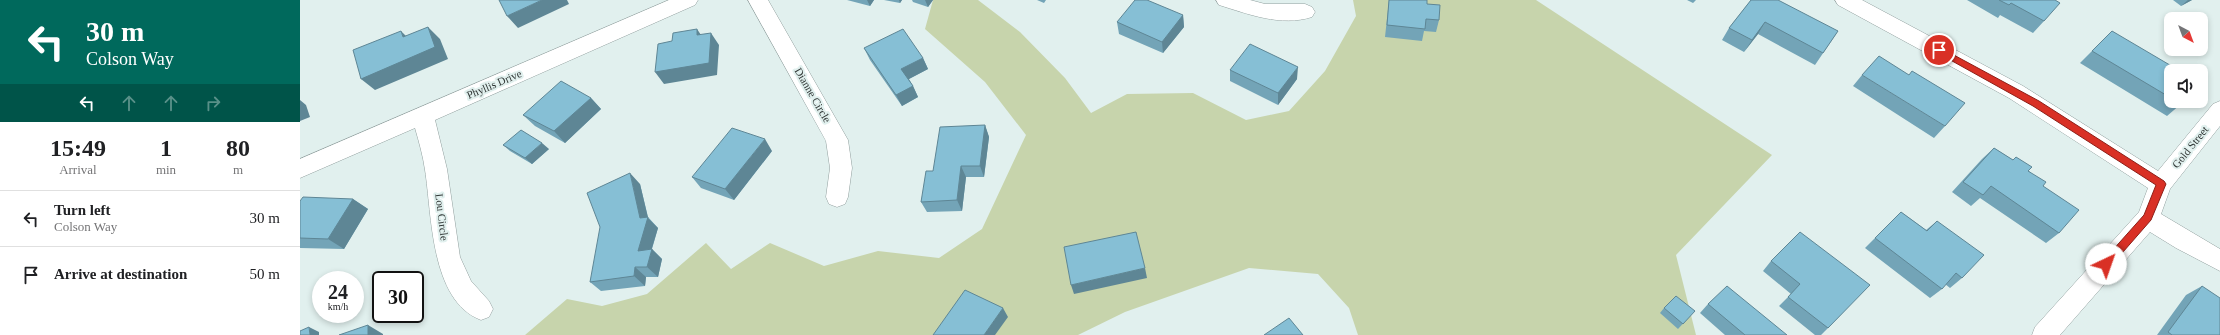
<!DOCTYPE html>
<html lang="en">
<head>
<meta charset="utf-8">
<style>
  :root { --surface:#fff; --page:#f2f2f2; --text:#202124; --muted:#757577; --line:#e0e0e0 }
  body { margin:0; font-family:"Times New Roman",serif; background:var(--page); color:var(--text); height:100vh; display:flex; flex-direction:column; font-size:15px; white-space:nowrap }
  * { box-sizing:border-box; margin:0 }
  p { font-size:13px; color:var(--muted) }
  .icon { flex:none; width:22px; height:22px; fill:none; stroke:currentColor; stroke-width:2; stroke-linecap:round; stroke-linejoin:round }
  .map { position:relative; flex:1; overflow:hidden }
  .details { display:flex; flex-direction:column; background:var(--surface); width:300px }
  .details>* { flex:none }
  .guide { background:#00695c; color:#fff; overflow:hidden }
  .needle { width:26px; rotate:139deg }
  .controls { position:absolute; left:1864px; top:12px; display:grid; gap:8px }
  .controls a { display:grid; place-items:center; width:44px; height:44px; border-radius:8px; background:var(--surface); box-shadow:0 2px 6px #0003; font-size:20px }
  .speed { position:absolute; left:12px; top:271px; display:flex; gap:8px; font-size:20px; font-weight:700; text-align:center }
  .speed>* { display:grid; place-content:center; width:52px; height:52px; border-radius:50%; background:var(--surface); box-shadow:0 2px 6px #0003; line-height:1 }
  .speed small { font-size:10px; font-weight:400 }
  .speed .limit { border:2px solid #111; border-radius:6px; background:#fff; color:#111 }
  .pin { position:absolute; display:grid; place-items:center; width:34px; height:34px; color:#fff; margin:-17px; border:2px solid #fff; border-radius:50%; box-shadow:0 1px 4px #0007 }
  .me { position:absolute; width:44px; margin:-22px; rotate:42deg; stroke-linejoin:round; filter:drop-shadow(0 0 3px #0008) }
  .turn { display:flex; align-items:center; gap:14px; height:84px; padding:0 20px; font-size:18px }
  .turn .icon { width:52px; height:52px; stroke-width:2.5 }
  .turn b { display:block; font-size:28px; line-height:34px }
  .lanes { display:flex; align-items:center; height:38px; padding:0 20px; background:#0003; justify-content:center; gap:20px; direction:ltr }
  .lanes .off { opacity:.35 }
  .eta { display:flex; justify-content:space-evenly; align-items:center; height:68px; text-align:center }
  .eta b { font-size:24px; font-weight:800; line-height:28px }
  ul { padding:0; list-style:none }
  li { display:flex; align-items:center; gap:12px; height:56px; padding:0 20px; border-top:1px solid var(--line) }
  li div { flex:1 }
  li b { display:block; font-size:15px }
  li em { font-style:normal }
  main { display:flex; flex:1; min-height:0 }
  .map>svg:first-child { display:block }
</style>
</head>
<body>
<main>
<section class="details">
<div class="guide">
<div class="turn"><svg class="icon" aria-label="left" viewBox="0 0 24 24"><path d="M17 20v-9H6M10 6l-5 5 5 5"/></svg><div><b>30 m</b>Colson Way</div></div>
<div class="lanes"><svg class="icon" aria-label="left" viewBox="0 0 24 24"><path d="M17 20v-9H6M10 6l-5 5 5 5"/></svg><svg class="icon off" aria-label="ahead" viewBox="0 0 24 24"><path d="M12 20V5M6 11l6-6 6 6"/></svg><svg class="icon off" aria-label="ahead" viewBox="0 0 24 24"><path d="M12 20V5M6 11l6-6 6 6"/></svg><svg class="icon off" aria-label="right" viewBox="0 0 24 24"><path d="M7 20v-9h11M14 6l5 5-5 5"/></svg></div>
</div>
<div class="eta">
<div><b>15:49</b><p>Arrival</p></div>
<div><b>1</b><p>min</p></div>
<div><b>80</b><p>m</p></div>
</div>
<ul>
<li><svg class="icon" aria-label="left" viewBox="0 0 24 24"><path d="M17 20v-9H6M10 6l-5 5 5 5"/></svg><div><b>Turn left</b><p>Colson Way</p></div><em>30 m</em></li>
<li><svg class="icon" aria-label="arrive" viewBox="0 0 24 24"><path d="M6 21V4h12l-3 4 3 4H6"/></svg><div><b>Arrive at destination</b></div><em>50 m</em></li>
</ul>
</section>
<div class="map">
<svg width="1920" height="335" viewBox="0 0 1920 335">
  <rect width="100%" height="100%" fill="#e1f0ee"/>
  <!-- green -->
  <path fill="#c7d4ac" d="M 633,0 L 678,0 L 720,32 L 765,78 L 791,113 L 827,94 L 893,93 L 946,120 L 989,111 L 1025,71 L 1056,16 L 1053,0 L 1236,0 L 1472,155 L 1376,255 L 1396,335 L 1058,335 L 1049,308 L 1018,274 L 949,268 L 825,312 L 778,335 L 225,335 L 267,299 L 302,306 L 347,294 L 406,243 L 431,269 L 470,243 L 524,266 L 578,251 L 639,258 L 682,229 L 726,135 L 685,82 L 625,29 Z"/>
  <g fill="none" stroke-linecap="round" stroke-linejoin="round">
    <!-- street casing -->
    <g stroke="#919f9e" stroke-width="1">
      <path id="street" d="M 369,0 L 398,0 L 395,5 L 135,120 L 147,169 L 160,257 L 171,281 L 189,301 L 193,309 L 189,317 L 181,320 C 130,301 132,214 125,170 C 123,156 119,142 115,128 L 0,178 L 0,159 Z
        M 448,0 L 468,0 L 548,140 L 552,168 L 548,197 L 545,204 L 537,207 L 529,204 L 526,197 L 530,168 L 526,141 Z
        M 916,0 L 950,0 L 965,4 L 1005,4 L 1012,7 L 1015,12 L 1012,17 C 981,27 948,14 919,5 Z
        M 1535,0 L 1562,0 L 1723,86 L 1858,171 L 1913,104 L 1920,101 L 1920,126 L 1870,189 L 1861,214 L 1920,249 L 1920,271 L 1876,248 L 1850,232 L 1760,335 L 1732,335 L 1735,327 L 1839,212 L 1848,188 L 1709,98 L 1538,5 Z"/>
    </g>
    <!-- street -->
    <use href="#street" fill="#fff" fill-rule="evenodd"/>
  </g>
  <!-- wall -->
  <path fill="#73a4b7" d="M 547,0 L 574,0 L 570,6 Z
    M 584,0 L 602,0 L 600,3 Z
    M 612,0 L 633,0 L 628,7 L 613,2 Z
    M 737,0 L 746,0 L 744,3 Z
    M 1089,0 L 1127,0 L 1127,4 L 1139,20 L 1136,32 L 1124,31 L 1122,41 L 1085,37 Z
    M 1387,0 L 1396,0 L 1393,3 Z
    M 1451,0 L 1538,31 L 1515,65 L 1458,34 L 1444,52 L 1422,40 L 1429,28 Z
    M 1667,0 L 1755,0 L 1744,21 L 1733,33 L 1700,15 L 1698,18 Z
    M 1873,0 L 1892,0 L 1881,6 Z
    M 883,15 L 884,27 L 863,53 L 819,34 L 817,22 Z
    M 1812,31 L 1871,71 L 1871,101 L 1884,101 L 1881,104 L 1867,116 L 1780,63 Z
    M 564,48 L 623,58 L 628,69 L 609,79 L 613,86 L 618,97 L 602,106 L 570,60 Z
    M 930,70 L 997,79 L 978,105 L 930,81 Z
    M 1562,75 L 1645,126 L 1634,138 L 1553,86 Z
    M 291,98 L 301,109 L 265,143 L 235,126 L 223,115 Z
    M 685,125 L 689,137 L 684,177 L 666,177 L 662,211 L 627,212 L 621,202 L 633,171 Z
    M 203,145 L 249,149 L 232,164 L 210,151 Z
    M 1694,148 L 1713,160 L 1716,157 L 1743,186 L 1759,233 L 1746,243 L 1680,198 L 1671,206 L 1652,192 L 1682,159 Z
    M 472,151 L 434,200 L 401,188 L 392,177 Z
    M 340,184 L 348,217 L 358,228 L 352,249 L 362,259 L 358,277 L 346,277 L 345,286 L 301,291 L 290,282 Z
    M 53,199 L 68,209 L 44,249 L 0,248 L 0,201 Z
    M 1601,212 L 1626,230 L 1637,221 L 1662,278 L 1650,288 L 1645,284 L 1642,289 L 1630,298 L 1565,248 Z
    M 1500,232 L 1528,328 L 1521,335 L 1515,335 L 1479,306 L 1491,294 L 1463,271 L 1471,261 Z
    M 1902,286 L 1920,335 L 1857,335 L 1886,295 Z
    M 1408,304 L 1487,335 L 1425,335 L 1400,313 Z
    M 1364,308 L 1390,316 L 1378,329 L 1360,313 Z"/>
  <!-- shaded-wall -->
  <path fill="#5e8695" d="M 242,0 L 267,0 L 269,4 L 218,28 L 207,16 Z
    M 567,0 L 574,0 L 570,6 Z
    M 599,0 L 602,0 L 600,3 Z
    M 625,0 L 633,0 L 628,7 Z
    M 1888,0 L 1892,0 L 1881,6 Z
    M 883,15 L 884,27 L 863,53 L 862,42 Z
    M 1465,22 L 1458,34 L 1444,52 L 1452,40 Z
    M 128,27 L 140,39 L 148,59 L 75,90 L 61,79 Z
    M 397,29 L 405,41 L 397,35 Z
    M 101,31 L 113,43 L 103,37 Z
    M 411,33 L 419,45 L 417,75 L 364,84 L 355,72 Z
    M 623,58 L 628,69 L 607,80 L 601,69 Z
    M 998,67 L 997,79 L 978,105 L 978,93 Z
    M 613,86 L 618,97 L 602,106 L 596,95 Z
    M 291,98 L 301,109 L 265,143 L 254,131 Z
    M 0,100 L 6,105 L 10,117 L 0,121 Z
    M 685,125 L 689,137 L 684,177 L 680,166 Z
    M 465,139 L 472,151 L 434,200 L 425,189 Z
    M 242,143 L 249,149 L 232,164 L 225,158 Z
    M 661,166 L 666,177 L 662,211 L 657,200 Z
    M 330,173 L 340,184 L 348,218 L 358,228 L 348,261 L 338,251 L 340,218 Z
    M 53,199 L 68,209 L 44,249 L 28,239 Z
    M 352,249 L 362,259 L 358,277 L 347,267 Z
    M 335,267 L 346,277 L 345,286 L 334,276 Z
    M 845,268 L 847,278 L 774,294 L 771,285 Z
    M 703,308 L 708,317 L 695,335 L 684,335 Z
    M 68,325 L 83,334 L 83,335 L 68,335 Z
    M 9,327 L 19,332 L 19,335 L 10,335 Z"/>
  <!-- building -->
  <path fill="#86bfd5" stroke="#5e8695" d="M 199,0 L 242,0 L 207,16 Z
    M 835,0 L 847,0 L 883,15 L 862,42 L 817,22 Z
    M 1089,0 L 1127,0 L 1127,4 L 1140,5 L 1139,20 L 1126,19 L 1125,29 L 1087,25 Z
    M 1451,0 L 1478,0 L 1538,31 L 1523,53 L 1465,22 L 1452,40 L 1429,28 Z
    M 1699,0 L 1755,0 L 1760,3 L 1744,21 L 1711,3 L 1709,5 Z
    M 128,27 L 135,47 L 61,79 L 53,50 L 101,31 L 103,37 Z
    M 397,29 L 397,35 L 411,33 L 409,63 L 355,72 L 358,44 L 372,41 L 373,33 Z
    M 603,29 L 623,58 L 601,69 L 613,86 L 596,95 L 564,48 Z
    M 1812,31 L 1880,71 L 1871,71 L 1871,98 L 1792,51 Z
    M 950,44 L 998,67 L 978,93 L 930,70 Z
    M 1579,56 L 1609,75 L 1612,71 L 1665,103 L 1645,126 L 1562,75 Z
    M 261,81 L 291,98 L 254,131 L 223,115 Z
    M 1876,101 L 1884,101 L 1881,104 Z
    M 685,125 L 680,166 L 661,166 L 657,200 L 621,202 L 626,171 L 633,171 L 640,127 Z
    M 432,128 L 465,139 L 425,189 L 392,177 Z
    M 221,130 L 242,143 L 225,158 L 203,145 Z
    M 1694,148 L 1713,160 L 1716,157 L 1732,167 L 1728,171 L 1746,182 L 1743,186 L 1779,210 L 1759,233 L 1691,186 L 1683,195 L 1663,182 Z
    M 330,173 L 340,218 L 348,217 L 338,251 L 352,249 L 347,267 L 335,267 L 334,276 L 290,282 L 300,227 L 287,193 Z
    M 3,197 L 53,199 L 28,239 L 0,238 L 0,201 Z
    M 1601,212 L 1627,231 L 1637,221 L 1684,255 L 1662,278 L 1656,273 L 1642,289 L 1575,238 Z
    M 836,232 L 845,268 L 771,285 L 764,247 Z
    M 1500,232 L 1570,285 L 1528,328 L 1488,297 L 1500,284 L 1471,261 Z
    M 1427,286 L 1487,335 L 1445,335 L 1408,304 Z
    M 1902,286 L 1920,298 L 1920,335 L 1872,335 L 1868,332 Z
    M 665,290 L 703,308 L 684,335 L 633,335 Z
    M 1376,296 L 1395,311 L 1383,324 L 1364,308 Z
    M 989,318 L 1003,335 L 964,335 Z
    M 68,325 L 68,335 L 39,335 Z
    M 9,327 L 10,335 L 0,335 L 0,331 Z"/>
  <!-- route -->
  <path fill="#d93025" stroke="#8d1f18" d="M 1639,47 L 1739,101 L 1864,181 L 1866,184 L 1851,220 L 1809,268 L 1803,268 L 1803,261 L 1844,215 L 1856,185 L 1733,106 L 1636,52 L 1636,48 Z"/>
  <g text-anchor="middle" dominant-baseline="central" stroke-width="4" stroke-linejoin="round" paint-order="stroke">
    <!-- street labels -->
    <g font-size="11" fill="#303635" stroke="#e1f0ee">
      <text transform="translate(194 84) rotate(-23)">Phyllis Drive</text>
      <text transform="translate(513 95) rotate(60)">Dianne Circle</text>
      <text transform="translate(1890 147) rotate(-51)">Gold Street</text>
      <text transform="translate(142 217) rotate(83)">Lou Circle</text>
    </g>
  </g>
</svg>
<div class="controls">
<a><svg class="needle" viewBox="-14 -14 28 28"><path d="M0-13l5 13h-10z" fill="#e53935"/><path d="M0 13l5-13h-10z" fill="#757577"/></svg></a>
<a><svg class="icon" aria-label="sound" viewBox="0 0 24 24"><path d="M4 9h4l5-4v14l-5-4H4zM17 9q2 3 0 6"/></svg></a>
</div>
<div class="speed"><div>24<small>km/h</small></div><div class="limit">30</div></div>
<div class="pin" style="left:1639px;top:50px;background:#d93025"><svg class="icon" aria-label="arrive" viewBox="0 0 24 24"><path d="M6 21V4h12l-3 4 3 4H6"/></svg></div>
<svg class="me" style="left:1806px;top:264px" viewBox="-20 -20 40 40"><circle r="19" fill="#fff"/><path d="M0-13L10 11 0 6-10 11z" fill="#d93025"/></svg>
</div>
</main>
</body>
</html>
